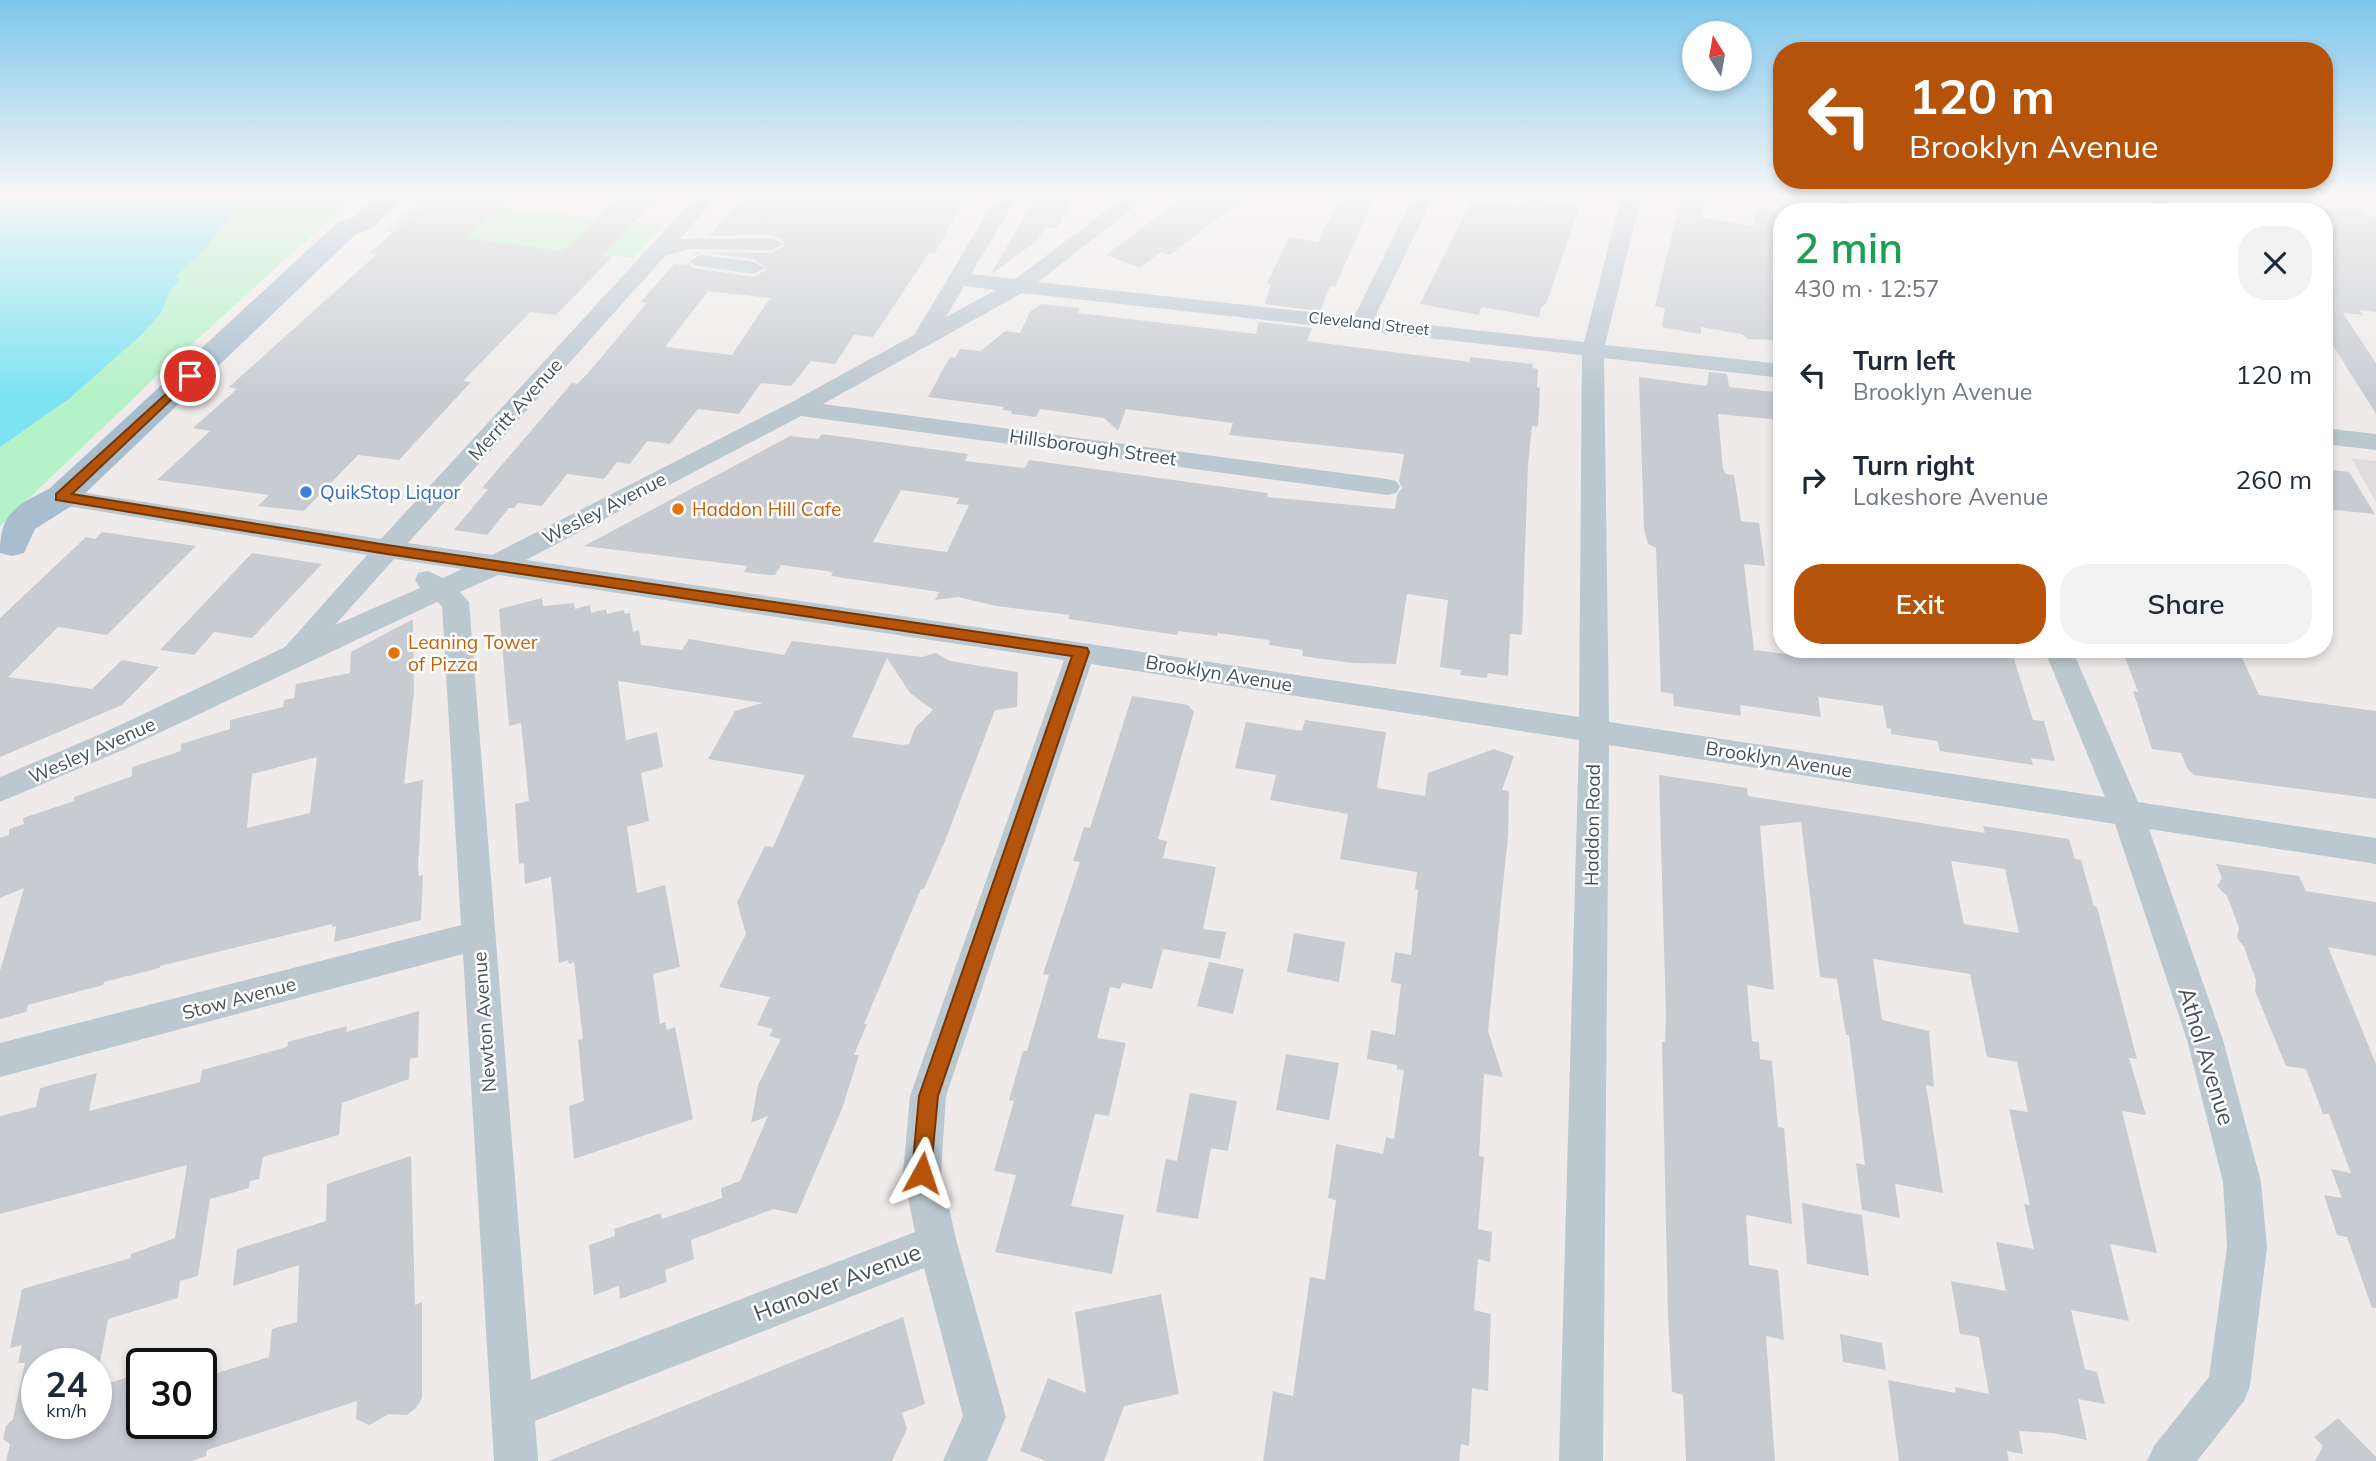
<!DOCTYPE html>
<html lang="en">
<head>
<meta charset="utf-8">
<style>
  :root { --surface:#fff; --page:#f2f2f3; --text:#1f2937; --muted:#747a83; --accent:#b45309 }
  body { margin:0; font-family:Mulish,sans-serif; background:var(--page); color:var(--text); height:100vh; display:flex; flex-direction:column; font-size:26px; white-space:nowrap }
  * { box-sizing:border-box; margin:0 }
  p { font-size:23px; color:var(--muted) }
  .icon { flex:none; width:38px; height:38px; fill:none; stroke:currentColor; stroke-width:2; stroke-linecap:round; stroke-linejoin:round }
  .map { position:relative; flex:1; overflow:hidden }
  .sheet { position:absolute; left:1773px; top:203px; width:560px; height:455px; display:flex; flex-direction:column; background:var(--surface); border-radius:28px; box-shadow:0 4px 10px #0003 }
  .sheet>* { flex:none }
  .hud { position:absolute; left:1773px; top:42px; width:560px; height:147px; border-radius:28px; box-shadow:0 4px 10px #0003; background:#b45309; color:#fff; overflow:hidden }
  .needle { width:46px; rotate:349deg }
  .tools { position:absolute; left:1682px; top:21px; display:grid; gap:14px }
  .tools a { display:grid; place-items:center; width:70px; height:70px; border-radius:50%; background:var(--surface); box-shadow:0 4px 10px #0003; font-size:35px }
  .speed { position:absolute; left:21px; top:1348px; display:flex; gap:14px; font-size:35px; font-weight:700; text-align:center }
  .speed>* { display:grid; place-content:center; width:91px; height:91px; border-radius:50%; background:var(--surface); box-shadow:0 4px 10px #0003; line-height:1 }
  .speed small { font-size:18px; font-weight:400 }
  .speed .limit { border:4px solid #111; border-radius:10px; background:#fff; color:#111 }
  .pin { position:absolute; display:grid; place-items:center; width:60px; height:60px; color:#fff; margin:-30px; border:4px solid #fff; border-radius:50%; box-shadow:0 2px 7px #0007 }
  .me { position:absolute; width:77px; margin:-38px; rotate:5deg; stroke-linejoin:round; filter:drop-shadow(0 0 5px #0008) }
  .turn { display:flex; align-items:center; gap:24px; height:147px; padding:0 21px; font-size:32px }
  .turn .icon { width:91px; height:91px; stroke-width:2.5 }
  .turn b { display:block; font-size:49px; line-height:60px }
  .round { display:grid; place-items:center; flex:none; width:74px; height:74px; border-radius:28px; background:var(--page) }
  .overview { display:flex; align-items:center; justify-content:space-between; height:119px; padding:0 21px }
  h1 { font-size:42px; font-weight:600; line-height:52px; color:#1e9e55 }
  .button { display:flex; gap:14px; margin-top:auto; padding:14px 21px }
  .button a { flex:1; height:80px; border-radius:28px; background:var(--accent); color:#fff; font-size:28px; font-weight:600; line-height:80px; text-align:center }
  .button a+a { background:var(--page); color:var(--text) }
  ul { padding:0; list-style:none }
  li { display:flex; align-items:center; gap:21px; height:105px; padding:0 21px }
  li div { flex:1 }
  li b { display:block; font-size:26px }
  li em { font-style:normal }
  .map>svg:first-child { display:block }
</style>
</head>
<body>
<div class="map">
<svg width="2376" height="1461" viewBox="0 0 2376 1461">
  <rect width="100%" height="100%" fill="#efebeb"/>
  <!-- education -->
  <path fill="#e0dcdd" d="M 2351,458 L 2376,461 L 2376,502 Z"/>
  <!-- green -->
  <path fill="#b4f2c7" d="M 0,193 L 359,193 L 162,371 L 0,526 Z
    M 420,199 L 662,225 L 633,258 L 384,231 Z"/>
  <!-- water -->
  <path fill="#7de3f3" d="M 0,193 L 254,193 L 224,223 L 205,250 L 175,276 L 180,280 L 170,290 L 161,313 L 141,335 L 70,398 L 0,447 Z"/>
  <!-- building -->
  <path fill="#c8ccd1" fill-rule="evenodd" d="M 439,193 L 514,193 L 465,238 L 564,251 L 622,193 L 658,193 L 653,198 L 657,199 L 602,255 L 612,257 L 588,282 L 556,315 L 530,312 L 463,381 L 471,382 L 399,460 L 358,455 L 304,511 L 258,506 L 269,495 L 157,480 L 210,431 L 193,428 L 237,389 L 229,387 L 377,254 L 369,253 Z
    M 746,193 L 968,193 L 935,253 L 929,253 L 873,337 L 854,335 L 835,364 L 811,361 L 791,386 L 761,383 L 739,414 L 698,409 L 670,444 L 647,441 L 630,464 L 617,462 L 604,479 L 567,474 L 542,506 L 518,503 L 514,508 L 509,508 L 487,535 L 454,530 L 488,489 L 482,488 L 572,383 L 577,384 L 588,373 L 647,303 L 641,302 L 674,264 L 685,265 L 688,262 L 693,268 L 754,277 L 767,269 L 754,259 L 700,252 L 692,257 L 696,252 L 773,253 L 784,246 L 784,242 L 773,235 L 709,236 ZM 708,291 L 770,298 L 732,355 L 665,347 Z
    M 1038,193 L 1074,196 L 1057,228 L 1046,227 L 1037,241 L 991,274 Z
    M 1189,193 L 1250,193 L 1170,255 L 1160,252 L 1140,268 L 1106,255 Z
    M 1344,193 L 1376,193 L 1335,287 L 1330,286 L 1320,311 L 1265,304 L 1271,284 L 1267,283 L 1289,237 L 1317,242 Z
    M 1681,196 L 1704,200 L 1701,217 L 1754,226 L 1757,210 L 1782,214 L 1782,335 L 1778,334 L 1778,340 L 1748,339 L 1742,334 L 1701,327 L 1701,334 L 1662,327 L 1665,308 L 1655,306 Z
    M 1527,197 L 1580,206 L 1546,304 L 1541,307 L 1539,317 L 1481,307 L 1479,315 L 1420,304 L 1471,201 L 1523,207 Z
    M 2324,207 L 2364,211 L 2368,216 L 2376,217 L 2376,312 L 2359,310 L 2363,315 L 2343,313 L 2376,363 L 2376,414 L 2324,331 Z
    M 1041,304 L 1080,308 L 1078,313 L 1256,334 L 1259,322 L 1312,328 L 1307,341 L 1470,362 L 1470,357 L 1533,364 L 1532,368 L 1538,369 L 1537,387 L 1540,388 L 1538,427 L 1532,426 L 1528,465 L 1522,635 L 1510,634 L 1508,676 L 1488,673 L 1487,678 L 1460,675 L 1461,670 L 1440,667 L 1448,600 L 1407,594 L 1396,664 L 1352,663 L 1302,656 L 1303,650 L 1269,645 L 1270,640 L 1217,633 L 1217,636 L 1178,631 L 1177,635 L 1068,619 L 1070,615 L 996,606 L 958,597 L 935,600 L 939,592 L 831,576 L 833,572 L 781,565 L 775,575 L 768,575 L 744,572 L 747,566 L 584,546 L 790,436 L 818,439 L 822,434 L 968,454 L 965,461 L 1025,468 L 1029,460 L 1268,493 L 1267,497 L 1395,509 L 1397,495 L 1402,488 L 1399,481 L 1404,454 L 1229,435 L 1233,423 L 1126,409 L 1118,431 L 1104,418 L 1040,409 L 1036,417 L 1011,414 L 1012,411 L 1002,410 L 1004,407 L 928,397 L 950,357 L 955,358 L 960,349 L 981,351 L 1005,331 L 1020,333 L 1030,312 ZM 901,490 L 959,498 L 956,504 L 969,505 L 947,552 L 873,542 Z
    M 1709,372 L 1727,374 L 1729,387 L 1775,392 L 1780,420 L 1718,414 L 1723,469 L 1726,474 L 1734,475 L 1741,521 L 1759,523 L 1765,566 L 1744,564 L 1754,650 L 1819,658 L 1818,649 L 2011,649 L 2033,720 L 2044,721 L 2055,761 L 2031,758 L 2033,765 L 1940,751 L 1937,741 L 1891,734 L 1891,729 L 1887,728 L 1883,706 L 1818,697 L 1821,717 L 1740,705 L 1741,716 L 1674,706 L 1673,694 L 1661,692 L 1656,548 L 1648,544 L 1644,529 L 1639,377 L 1707,386 Z
    M 2324,469 L 2349,472 L 2375,514 L 2324,509 Z
    M 102,532 L 196,546 L 107,635 L 58,627 L 8,677 L 92,689 L 122,660 L 159,667 L 122,705 L 0,757 L 0,618 L 86,537 L 95,539 Z
    M 252,553 L 322,564 L 252,638 L 214,632 L 194,655 L 160,650 Z
    M 542,598 L 543,606 L 574,603 L 575,609 L 590,605 L 591,613 L 606,609 L 607,614 L 624,610 L 625,614 L 630,613 L 633,632 L 639,630 L 641,645 L 682,650 L 689,639 L 784,655 L 792,641 L 922,657 L 936,653 L 950,661 L 1018,672 L 1017,707 L 995,710 L 945,841 L 924,889 L 921,889 L 864,1024 L 867,1024 L 854,1055 L 859,1055 L 842,1109 L 797,1214 L 773,1209 L 691,1240 L 694,1259 L 665,1270 L 667,1282 L 620,1299 L 619,1286 L 594,1295 L 589,1245 L 615,1236 L 614,1229 L 661,1213 L 662,1219 L 722,1198 L 721,1188 L 740,1181 L 768,1116 L 751,1123 L 758,1085 L 781,1039 L 769,1036 L 773,1029 L 757,1025 L 770,997 L 719,987 L 746,934 L 737,902 L 765,846 L 773,847 L 805,775 L 708,759 L 735,711 L 763,703 L 618,681 L 626,740 L 657,732 L 663,767 L 641,773 L 649,821 L 627,827 L 637,893 L 665,885 L 680,967 L 653,974 L 660,1024 L 665,1022 L 667,1030 L 675,1027 L 693,1119 L 574,1159 L 569,1106 L 584,1101 L 578,1040 L 583,1039 L 574,962 L 569,964 L 568,960 L 559,963 L 551,877 L 525,884 L 524,863 L 519,864 L 515,804 L 529,801 L 521,723 L 509,726 L 499,609 ZM 887,658 L 910,693 L 933,710 L 915,728 L 909,744 L 902,745 L 852,737 Z
    M 413,619 L 414,692 L 404,784 L 423,780 L 418,866 L 419,876 L 423,875 L 421,920 L 334,942 L 336,926 L 332,927 L 332,924 L 160,966 L 160,968 L 104,982 L 103,985 L 28,1005 L 26,1012 L 0,1019 L 0,971 L 24,888 L 0,898 L 0,838 L 9,835 L 9,829 L 24,824 L 23,818 L 74,801 L 74,797 L 132,776 L 132,767 L 181,751 L 181,744 L 230,729 L 230,720 L 283,707 L 284,700 L 294,698 L 296,684 L 350,673 L 351,652 ZM 317,757 L 310,813 L 247,828 L 252,774 Z
    M 2122,649 L 2238,649 L 2259,695 L 2376,711 L 2376,799 L 2194,775 L 2187,768 L 2181,753 L 2152,749 L 2133,691 L 2138,692 Z
    M 1132,696 L 1188,705 L 1194,712 L 1158,839 L 1167,841 L 1163,858 L 1216,867 L 1203,929 L 1226,932 L 1220,959 L 1163,949 L 1152,989 L 1122,983 L 1120,989 L 1110,987 L 1097,1038 L 1126,1043 L 1109,1116 L 1095,1114 L 1071,1206 L 1124,1215 L 1112,1274 L 995,1252 L 1016,1175 L 994,1171 L 1014,1101 L 1009,1100 L 1023,1051 L 1027,1051 L 1049,975 L 1043,974 L 1080,862 L 1073,861 L 1084,827 L 1090,828 Z
    M 1305,720 L 1386,732 L 1377,788 L 1425,796 L 1428,773 L 1494,749 L 1514,756 L 1502,790 L 1509,791 L 1508,836 L 1488,1031 L 1503,1077 L 1484,1074 L 1479,1156 L 1484,1157 L 1478,1229 L 1492,1232 L 1490,1262 L 1478,1259 L 1474,1310 L 1491,1314 L 1488,1391 L 1472,1388 L 1469,1446 L 1461,1444 L 1459,1461 L 1263,1461 L 1273,1391 L 1293,1396 L 1310,1277 L 1325,1280 L 1336,1200 L 1328,1198 L 1336,1144 L 1383,1154 L 1386,1137 L 1394,1139 L 1404,1070 L 1397,1069 L 1397,1065 L 1367,1059 L 1371,1030 L 1395,1035 L 1401,984 L 1391,982 L 1395,952 L 1411,955 L 1418,890 L 1415,889 L 1417,872 L 1340,859 L 1348,814 L 1270,800 L 1276,775 L 1235,768 L 1246,722 L 1302,731 Z
    M 1659,775 L 1747,788 L 1748,796 L 1864,814 L 1985,833 L 1983,826 L 2069,839 L 2075,859 L 2081,860 L 2094,906 L 2097,907 L 2137,1059 L 2129,1058 L 2146,1115 L 2122,1111 L 2157,1253 L 2110,1244 L 2129,1321 L 2071,1310 L 2085,1369 L 2097,1372 L 2105,1404 L 2078,1399 L 2087,1440 L 2052,1433 L 2019,1431 L 2023,1454 L 2007,1451 L 2009,1461 L 1899,1461 L 1888,1380 L 1956,1393 L 1955,1387 L 1989,1394 L 1979,1337 L 1960,1334 L 1951,1281 L 2006,1291 L 1996,1242 L 2034,1249 L 2024,1204 L 2030,1205 L 2009,1109 L 2028,1112 L 2017,1062 L 1987,1057 L 1970,974 L 1873,959 L 1882,1020 L 1929,1031 L 1934,1087 L 1926,1085 L 1943,1193 L 1895,1184 L 1900,1218 L 1862,1210 L 1856,1163 L 1865,1165 L 1849,1035 L 1846,1035 L 1837,979 L 1820,977 L 1801,822 L 1760,826 L 1774,990 L 1747,985 L 1752,1041 L 1759,1042 L 1760,1059 L 1772,1061 L 1778,1127 L 1784,1128 L 1792,1224 L 1746,1215 L 1749,1265 L 1778,1270 L 1784,1340 L 1766,1336 L 1775,1461 L 1686,1461 L 1683,1395 L 1672,1392 L 1668,1316 L 1662,1042 L 1665,1042 L 1666,1016 ZM 1951,861 L 2005,869 L 2019,933 L 1964,924 Z
    M 2216,864 L 2299,876 L 2306,891 L 2376,902 L 2376,956 L 2328,947 L 2376,1064 L 2376,1308 L 2372,1308 L 2347,1237 L 2337,1235 L 2324,1195 L 2342,1198 L 2331,1169 L 2351,1173 L 2329,1114 L 2323,1114 L 2306,1069 L 2286,1066 L 2255,991 L 2256,980 L 2244,947 L 2237,938 L 2239,928 L 2227,896 L 2217,886 L 2222,878 Z
    M 1294,933 L 1345,942 L 1339,982 L 1287,972 Z
    M 1209,962 L 1244,969 L 1233,1014 L 1197,1006 Z
    M 419,1011 L 418,1057 L 410,1059 L 409,1079 L 342,1103 L 339,1135 L 263,1157 L 259,1179 L 250,1181 L 249,1188 L 210,1199 L 198,1276 L 180,1281 L 178,1298 L 108,1319 L 100,1363 L 37,1363 L 37,1423 L 96,1423 L 96,1387 L 142,1373 L 142,1423 L 201,1423 L 201,1378 L 269,1357 L 272,1329 L 297,1322 L 299,1265 L 233,1286 L 237,1249 L 326,1221 L 327,1184 L 411,1156 L 415,1305 L 422,1302 L 422,1398 L 416,1408 L 407,1415 L 389,1414 L 369,1425 L 356,1419 L 357,1401 L 207,1450 L 206,1456 L 192,1461 L 6,1461 L 10,1444 L 3,1439 L 6,1426 L 13,1419 L 25,1363 L 18,1363 L 22,1345 L 10,1348 L 22,1289 L 131,1258 L 131,1254 L 175,1238 L 187,1165 L 0,1214 L 0,1116 L 36,1107 L 40,1088 L 97,1073 L 89,1111 L 200,1082 L 202,1070 L 287,1047 L 288,1042 L 347,1026 L 346,1032 Z
    M 1286,1054 L 1339,1063 L 1329,1120 L 1276,1110 Z
    M 1190,1093 L 1237,1101 L 1228,1151 L 1211,1148 L 1198,1219 L 1156,1212 L 1166,1159 L 1177,1161 Z
    M 1802,1203 L 1862,1215 L 1869,1276 L 1807,1264 Z
    M 1161,1294 L 1179,1394 L 1124,1406 L 1104,1461 L 1046,1461 L 1020,1451 L 1048,1378 L 1086,1393 L 1075,1312 Z
    M 903,1317 L 925,1404 L 902,1413 L 907,1429 L 892,1461 L 548,1461 Z
    M 1840,1334 L 1882,1343 L 1886,1370 L 1843,1362 Z
    M 2338,1418 L 2376,1457 L 2376,1461 L 2315,1461 L 2323,1446 L 2314,1437 Z"/>
  <g fill="none" stroke-linecap="round" stroke-linejoin="round">
    <!-- minor -->
    <path fill="#bbc8d0" fill-rule="evenodd" d="M 699,193 L 720,193 L 680,239 L 773,238 L 783,244 L 773,250 L 688,249 L 665,256 L 408,543 L 492,555 L 790,403 L 914,335 L 999,193 L 1019,193 L 971,274 L 1015,279 L 1130,193 L 1152,193 L 1038,282 L 1354,317 L 1415,193 L 1435,193 L 1374,319 L 1584,342 L 1622,193 L 1642,193 L 1605,345 L 1782,364 L 1782,378 L 1604,358 L 1609,722 L 2105,797 L 2044,649 L 2072,649 L 2138,802 L 2376,838 L 2376,864 L 2149,829 L 2223,1040 L 2261,1182 L 2267,1247 L 2250,1386 L 2244,1401 L 2197,1461 L 2147,1461 L 2154,1446 L 2209,1377 L 2227,1247 L 2223,1182 L 2187,1040 L 2115,824 L 1609,745 L 1603,1461 L 1559,1461 L 1579,740 L 1091,664 L 946,1096 L 941,1173 L 957,1243 L 1006,1417 L 987,1461 L 943,1461 L 963,1416 L 924,1268 L 535,1421 L 538,1461 L 494,1461 L 463,954 L 0,1077 L 0,1043 L 461,925 L 442,606 L 437,602 L 125,749 L 0,802 L 0,777 L 103,733 L 285,647 L 367,555 L 61,505 L 52,503 L 48,497 L 52,491 L 61,489 L 381,539 ZM 964,286 L 996,290 L 946,317 ZM 1022,293 L 1582,355 L 1579,717 L 526,560 L 801,416 L 1387,495 L 1396,493 L 1400,487 L 1396,481 L 1387,479 L 823,404 ZM 394,559 L 462,569 L 443,578 L 428,571 L 418,573 L 415,580 L 420,588 L 335,625 ZM 498,575 L 1064,660 L 910,1096 L 903,1173 L 915,1232 L 531,1380 L 469,602 L 460,592 Z
      M 1833,193 L 1853,193 L 1852,212 L 1832,212 Z
      M 2156,193 L 2176,193 L 2162,212 L 2141,212 Z
      M 700,255 L 754,262 L 765,268 L 754,274 L 693,265 L 690,261 Z
      M 2324,428 L 2376,434 L 2376,450 L 2324,444 Z"/>
    <!-- major -->
    <path fill="#a8bece" fill-rule="evenodd" d="M 372,193 L 398,193 L 400,200 L 373,228 L 355,235 L 73,505 L 35,529 L 24,553 L 12,556 L 0,553 C 0,513 15,506 49,489 L 337,223 L 355,216 L 374,199 Z"/>
  </g>
  <!-- sky -->
  <linearGradient id="sky" x2="0" y2="1"><stop stop-color="#7dc7ec"/><stop offset="0.49" stop-color="#f8f6f6"/><stop offset="1" stop-color="#f8f6f6" stop-opacity="0"/></linearGradient>
  <rect width="2376" height="397" fill="url(#sky)"/>
  <!-- route -->
  <path fill="#b45309" stroke="#753606" stroke-width="2" d="M 190,372 L 196,376 L 194,378 L 72,494 L 387,545 L 1087,648 L 1089,652 L 938,1096 L 930,1180 L 922,1183 L 915,1180 L 912,1173 L 919,1096 L 1072,656 L 387,554 L 56,500 L 56,494 Z"/>
  <!-- markers -->
  <circle fill="#3f7fe0" stroke="#fff" stroke-width="2.5" cx="306" cy="492" r="7"/>
  <g fill="#e8710a" stroke="#fff" stroke-width="2.5">
    <circle cx="678" cy="509" r="7"/>
    <circle cx="394" cy="653" r="7"/>
  </g>
  <g text-anchor="middle" dominant-baseline="central" stroke-width="5" stroke-linejoin="round" paint-order="stroke">
    <!-- far-street labels -->
    <g font-size="16" fill="#43515a" stroke="#fff">
      <text transform="translate(1369 323) rotate(6)">Cleveland Street</text>
    </g>
    <!-- street labels -->
    <g font-size="19" fill="#43515a" stroke="#fff">
      <text transform="translate(515 409) rotate(-48)">Merritt Avenue</text>
      <text transform="translate(1093 447) rotate(8)">Hillsborough Street</text>
      <text transform="translate(604 508) rotate(-27)">Wesley Avenue</text>
      <text transform="translate(1219 673) rotate(9)">Brooklyn Avenue</text>
      <text transform="translate(92 750) rotate(-24)">Wesley Avenue</text>
      <text transform="translate(1779 759) rotate(9)">Brooklyn Avenue</text>
      <text transform="translate(1592 825) rotate(-89)">Haddon Road</text>
      <text transform="translate(239 998) rotate(-15)">Stow Avenue</text>
      <text transform="translate(484 1022) rotate(-94)">Newton Avenue</text>
    </g>
    <!-- shop labels -->
    <g font-size="19" fill="#366cbe" stroke="#fff" text-anchor="start">
      <text x="320" y="492">QuikStop Liquor</text>
    </g>
    <!-- food labels -->
    <g font-size="19" fill="#c56008" stroke="#fff" text-anchor="start">
      <text x="692" y="509">Haddon Hill Cafe</text>
      <text x="408" y="642">Leaning Tower<tspan x="408" dy="22">of Pizza</tspan></text>
    </g>
    <!-- near-street labels -->
    <g font-size="23" fill="#43515a" stroke="#fff">
      <text transform="translate(2207 1056) rotate(73)">Athol Avenue</text>
      <text transform="translate(837 1282) rotate(-21)">Hanover Avenue</text>
    </g>
  </g>
</svg>
<div class="tools">
<a><svg class="needle" viewBox="-14 -14 28 28"><path d="M0-13l5 13h-10z" fill="#e53935"/><path d="M0 13l5-13h-10z" fill="#747a83"/></svg></a>
</div>
<div class="speed"><div>24<small>km/h</small></div><div class="limit">30</div></div>
<div class="pin" style="left:190px;top:376px;background:#d93025"><svg class="icon" aria-label="arrive" viewBox="0 0 24 24"><path d="M6 21V4h12l-3 4 3 4H6"/></svg></div>
<svg class="me" style="left:922px;top:1173px" viewBox="-20 -20 40 40"><path d="M0-17L14 15 0 8-14 15z" fill="#b45309" stroke="#fff" stroke-width="4"/></svg>
<div class="hud">
<div class="turn"><svg class="icon" aria-label="left" viewBox="0 0 24 24"><path d="M17 20v-9H6M10 6l-5 5 5 5"/></svg><div><b>120 m</b>Brooklyn Avenue</div></div>
</div>
<section class="sheet">
<div class="overview"><div><h1>2 min</h1><p>430 m · 12:57</p></div><a class="round"><svg class="icon" aria-label="close" viewBox="0 0 24 24"><path d="M6 6l12 12M18 6L6 18"/></svg></a></div>
<ul>
<li><svg class="icon" aria-label="left" viewBox="0 0 24 24"><path d="M17 20v-9H6M10 6l-5 5 5 5"/></svg><div><b>Turn left</b><p>Brooklyn Avenue</p></div><em>120 m</em></li>
<li><svg class="icon" aria-label="right" viewBox="0 0 24 24"><path d="M7 20v-9h11M14 6l5 5-5 5"/></svg><div><b>Turn right</b><p>Lakeshore Avenue</p></div><em>260 m</em></li>
</ul>
<div class="button"><a>Exit</a><a>Share</a></div>
</section>
</div>
</body>
</html>
